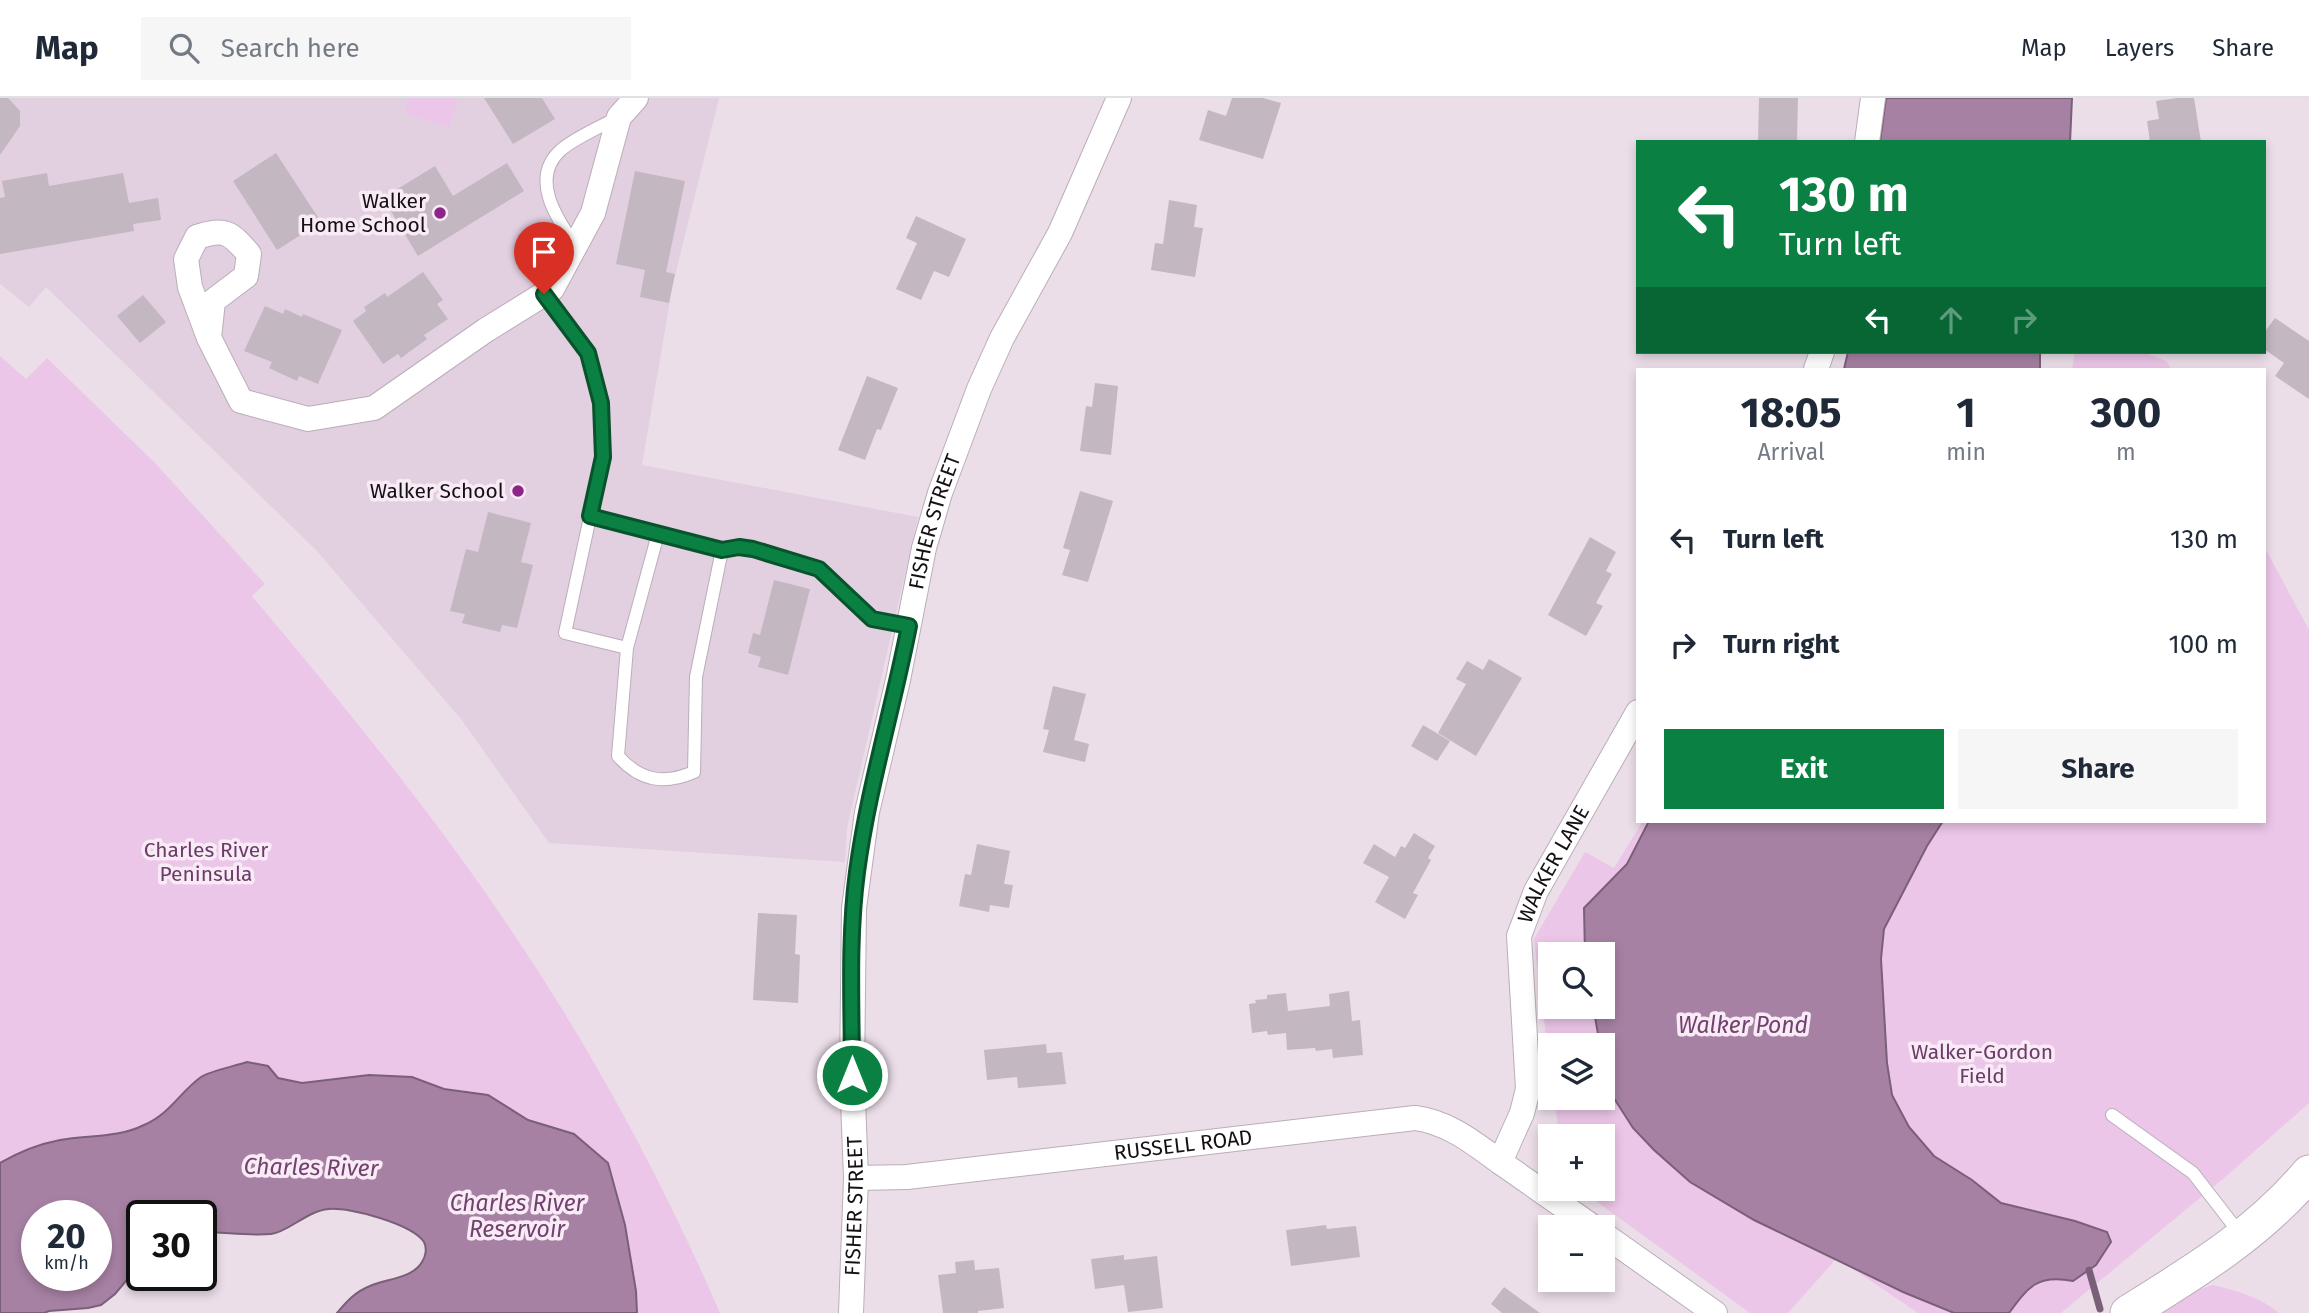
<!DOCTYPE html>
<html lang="en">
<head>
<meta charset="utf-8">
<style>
  :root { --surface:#fff; --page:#f6f6f7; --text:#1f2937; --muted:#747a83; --line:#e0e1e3; --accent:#0b8043 }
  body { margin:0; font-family:"Fira Sans",sans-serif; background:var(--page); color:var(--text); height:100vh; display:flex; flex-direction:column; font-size:26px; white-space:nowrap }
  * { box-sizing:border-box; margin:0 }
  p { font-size:23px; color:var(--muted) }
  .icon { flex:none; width:38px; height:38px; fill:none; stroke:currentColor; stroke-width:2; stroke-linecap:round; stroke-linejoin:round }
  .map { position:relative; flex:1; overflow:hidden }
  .panel { position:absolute; left:1636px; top:270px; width:630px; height:455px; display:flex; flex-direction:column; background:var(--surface); border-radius:0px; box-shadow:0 4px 10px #0003 }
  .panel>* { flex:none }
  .banner { position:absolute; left:1636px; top:42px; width:630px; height:214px; border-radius:0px; box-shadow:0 4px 10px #0003; background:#0b8043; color:#fff; overflow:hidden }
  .buttons { position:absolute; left:1538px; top:844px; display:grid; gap:14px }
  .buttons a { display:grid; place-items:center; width:77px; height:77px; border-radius:0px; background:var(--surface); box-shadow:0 4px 10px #0003; font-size:35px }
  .speed { position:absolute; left:21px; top:1102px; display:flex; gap:14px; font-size:35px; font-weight:700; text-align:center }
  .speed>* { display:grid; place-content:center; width:91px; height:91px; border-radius:50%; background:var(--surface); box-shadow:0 4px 10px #0003; line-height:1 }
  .speed small { font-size:18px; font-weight:400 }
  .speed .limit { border:4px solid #111; border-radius:10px; background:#fff; color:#111 }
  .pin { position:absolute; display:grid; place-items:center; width:60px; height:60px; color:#fff; margin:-72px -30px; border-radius:50% 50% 50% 0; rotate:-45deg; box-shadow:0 0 7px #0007 }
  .pin .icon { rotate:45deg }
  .me { position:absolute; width:77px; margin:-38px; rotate:0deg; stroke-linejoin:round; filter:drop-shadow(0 0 5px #0008) }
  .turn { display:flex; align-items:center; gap:24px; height:147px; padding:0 28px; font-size:32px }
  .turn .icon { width:91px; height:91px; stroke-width:2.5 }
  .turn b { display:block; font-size:49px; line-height:60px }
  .lanes { display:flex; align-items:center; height:66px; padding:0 28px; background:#0003; justify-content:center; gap:35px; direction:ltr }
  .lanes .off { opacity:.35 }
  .eta { display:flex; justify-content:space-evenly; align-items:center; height:119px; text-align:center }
  .eta b { font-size:42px; font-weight:700; line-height:49px }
  .cta { display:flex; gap:14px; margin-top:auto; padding:14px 28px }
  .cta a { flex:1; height:80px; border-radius:0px; background:var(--accent); color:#fff; font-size:28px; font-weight:700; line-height:80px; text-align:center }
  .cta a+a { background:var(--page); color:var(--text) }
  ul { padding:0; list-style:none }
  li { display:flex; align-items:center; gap:21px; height:105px; padding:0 28px }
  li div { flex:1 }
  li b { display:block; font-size:26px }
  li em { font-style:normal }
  header { display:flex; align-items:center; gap:42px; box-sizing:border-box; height:98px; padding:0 35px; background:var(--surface); border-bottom:2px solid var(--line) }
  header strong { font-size:33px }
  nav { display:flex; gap:38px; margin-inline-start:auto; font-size:24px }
  .search { width:490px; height:63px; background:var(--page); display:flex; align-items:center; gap:18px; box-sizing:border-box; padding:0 24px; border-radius:0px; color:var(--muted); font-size:26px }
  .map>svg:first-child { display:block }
</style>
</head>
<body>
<header>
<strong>Map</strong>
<div class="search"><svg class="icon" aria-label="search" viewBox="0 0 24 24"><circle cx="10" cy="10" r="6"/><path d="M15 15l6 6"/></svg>Search here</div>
<nav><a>Map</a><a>Layers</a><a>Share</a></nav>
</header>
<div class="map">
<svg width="2309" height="1215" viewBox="0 0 2309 1215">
  <rect width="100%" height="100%" fill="#ebdee9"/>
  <!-- built -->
  <path fill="#e2cfe0" d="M 0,0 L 719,0 L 672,190 L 642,367 L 918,419 L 847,730 L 845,764 L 549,745 L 461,621 L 317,453 L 46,189 L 29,209 L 0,186 Z"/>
  <!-- green -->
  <path fill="#ecc6e8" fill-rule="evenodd" d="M 409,0 L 458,0 L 449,29 L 404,15 Z
    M 2075,254 L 2143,254 L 2166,263 L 2171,271 L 2072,271 Z
    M 0,258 L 26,281 L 47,260 L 156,366 L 265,486 L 252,498 C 342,605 431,713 509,829 C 591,950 662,1081 720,1215 L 637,1215 L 636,1193 L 625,1127 L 609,1065 L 574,1036 L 528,1022 L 487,997 L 444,991 L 412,979 L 369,977 L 302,985 L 278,980 L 268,968 L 205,977 L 194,985 L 171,1011 L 144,1028 L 119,1035 L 61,1042 L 36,1048 L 0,1065 Z
    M 2265,450 L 2309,532 L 2309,1005 L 2230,1075 L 2061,1215 L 1918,1215 L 1837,1160 L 1788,1215 L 1750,1215 L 1578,1090 L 1603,1090 L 1603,1038 L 1559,1038 L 1554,999 L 1603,999 L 1603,947 L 1550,947 L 1550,970 L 1534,841 L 1585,754 L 1614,770 L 1643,723 L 2264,723 ZM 1550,856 L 1603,856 L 1603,908 L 1550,908 Z
    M 2213,1187 C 2238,1193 2260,1199 2279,1215 L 2154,1215 L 2178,1198 Z"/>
  <!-- water -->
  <path fill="#a681a3" stroke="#7a5f78" stroke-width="2" fill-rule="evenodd" d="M 1886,0 L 2072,0 L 2070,44 L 1880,44 Z
    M 1848,254 L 2040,254 L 2040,271 L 1844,271 Z
    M 1649,723 L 1943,723 L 1927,748 L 1884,831 L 1881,861 L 1887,965 L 1892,997 L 1909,1029 L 1934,1058 L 1972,1082 L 2001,1105 L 2075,1123 L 2107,1134 L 2111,1144 L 2096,1167 L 2073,1183 C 2038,1176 2029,1188 2009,1215 L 1954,1215 L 1903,1194 L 1754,1122 L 1690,1084 L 1654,1052 L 1633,1030 L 1608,991 L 1603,962 L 1603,947 L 1600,947 L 1593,908 L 1603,908 L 1603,856 L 1585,856 L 1584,810 L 1627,766 Z
    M 247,964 L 268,968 L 278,980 L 302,985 L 369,977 L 412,979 L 444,991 L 488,997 L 528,1022 L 574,1036 L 608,1065 L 625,1127 L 636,1193 L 637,1215 L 337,1215 C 347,1203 355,1194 370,1188 C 386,1181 413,1180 422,1164 C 426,1158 427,1150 424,1144 C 412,1126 350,1109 329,1111 C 306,1113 289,1134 271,1136 C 249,1138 224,1134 201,1134 L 201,1118 L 142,1118 L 142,1164 L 115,1196 L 101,1207 L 88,1210 L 49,1213 L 44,1215 L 0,1215 L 0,1065 C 19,1054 39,1046 60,1042 C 88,1037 118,1040 144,1027 C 171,1015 180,994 201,979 C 210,973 235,968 247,964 ZM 96,1118 L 96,1178 L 37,1178 L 37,1118 Z"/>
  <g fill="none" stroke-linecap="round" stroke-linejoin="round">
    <!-- stream -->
    <path stroke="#7a5f78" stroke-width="7" d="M 2089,1172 L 2100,1211"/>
  </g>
  <!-- building -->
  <path fill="#c3b7c2" d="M 0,0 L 8,0 L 20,13 L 20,28 L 0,57 Z
    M 484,0 L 542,0 L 555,21 L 513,46 Z
    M 1232,0 L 1263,0 L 1281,5 L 1263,61 L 1199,42 L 1208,12 L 1226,18 Z
    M 1759,0 L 1798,0 L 1797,44 L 1758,44 Z
    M 2177,0 L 2194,0 L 2201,44 L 2150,44 L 2147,23 L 2159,21 L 2156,3 Z
    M 276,55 L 321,124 L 277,152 L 233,83 Z
    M 507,65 L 524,93 L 418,158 L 383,100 L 435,68 L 453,98 Z
    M 635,73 L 685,83 L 666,174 L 675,176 L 669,205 L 640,199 L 645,172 L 616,166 Z
    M 47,75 L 49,88 L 123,75 L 129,105 L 158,100 L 161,122 L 133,126 L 134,133 L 0,156 L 0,100 L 5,99 L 2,83 Z
    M 1169,102 L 1197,107 L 1194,129 L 1203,130 L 1195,179 L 1151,172 L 1155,145 L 1163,146 Z
    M 916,118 L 966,141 L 949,179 L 934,173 L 921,202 L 896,191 L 917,145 L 906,140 Z
    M 423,174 L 443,202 L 437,206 L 448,221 L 424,237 L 427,241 L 401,260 L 398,256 L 383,266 L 353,223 L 366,213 L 364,209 L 385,195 L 387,199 Z
    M 143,197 L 166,224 L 140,245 L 117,218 Z
    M 265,208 L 283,216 L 285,211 L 302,219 L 303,216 L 342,232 L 318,286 L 299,278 L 297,283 L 269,270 L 272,264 L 244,253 Z
    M 2275,220 L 2309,243 L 2309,301 L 2275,278 L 2284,265 L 2264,251 L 2264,235 Z
    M 867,278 L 898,290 L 881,332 L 877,331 L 865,362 L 838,352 Z
    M 1095,285 L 1118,288 L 1111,357 L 1080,353 L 1086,308 L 1092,309 Z
    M 1080,393 L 1113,403 L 1088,484 L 1062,477 L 1070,452 L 1063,450 Z
    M 488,414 L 531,425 L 521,464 L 533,467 L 517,530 L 502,527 L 500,534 L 462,525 L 465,516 L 450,513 L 466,451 L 478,454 Z
    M 1590,439 L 1616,454 L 1606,473 L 1612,476 L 1596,505 L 1603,508 L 1586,538 L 1548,517 Z
    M 774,482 L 810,491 L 788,577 L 758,569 L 761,559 L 748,555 L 753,535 L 760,537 Z
    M 1489,561 L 1522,580 L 1476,658 L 1438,635 L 1466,586 L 1456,581 L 1467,563 L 1483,572 Z
    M 1053,588 L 1086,596 L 1074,642 L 1089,646 L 1085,664 L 1043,654 L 1049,632 L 1043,631 Z
    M 1423,627 L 1450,643 L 1437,663 L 1411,648 Z
    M 1414,735 L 1435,748 L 1428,760 L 1431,762 L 1413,795 L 1418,797 L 1405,821 L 1375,804 L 1389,779 L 1363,765 L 1374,746 L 1395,759 L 1401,748 L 1405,750 Z
    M 977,746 L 1010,753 L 1004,786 L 1013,787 L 1009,810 L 990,807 L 989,814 L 959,808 L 965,776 L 971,777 Z
    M 758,815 L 797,817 L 795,856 L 800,857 L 798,905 L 753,902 Z
    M 1349,893 L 1352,923 L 1360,922 L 1363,957 L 1333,960 L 1332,951 L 1316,953 L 1315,950 L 1287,952 L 1286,935 L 1268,937 L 1267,933 L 1252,935 L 1249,906 L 1256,905 L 1255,902 L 1267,901 L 1267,897 L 1286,895 L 1288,913 L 1330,908 L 1329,896 Z
    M 1046,946 L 1047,955 L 1062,954 L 1066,986 L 1018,990 L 1017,979 L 987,982 L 984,952 Z
    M 1326,1127 L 1327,1131 L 1356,1128 L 1360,1159 L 1291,1168 L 1286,1132 Z
    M 1124,1157 L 1124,1162 L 1157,1158 L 1163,1210 L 1128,1214 L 1124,1187 L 1095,1191 L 1091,1161 Z
    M 974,1162 L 975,1172 L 999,1170 L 1004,1210 L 978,1213 L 978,1215 L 943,1215 L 938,1177 L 956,1175 L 955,1164 Z
    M 1504,1189 L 1540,1215 L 1502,1215 L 1491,1206 Z"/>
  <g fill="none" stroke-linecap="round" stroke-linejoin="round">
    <!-- lane casing -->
    <g stroke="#baaeb9" stroke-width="14">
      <path id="lane" d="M 575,147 C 556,120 529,79 562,51 C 578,38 600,29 619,19
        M 544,196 L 588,255 L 601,305 L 603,359 L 565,535 L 627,550 L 618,658 C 640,683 664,687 694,674 L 696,579 L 722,452 L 590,418
        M 722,452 L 739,449 L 753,451 L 819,471 L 872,521 L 909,528
        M 627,550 L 658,436
        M 2112,1017 L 2193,1075 L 2241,1137"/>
    </g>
    <!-- street casing -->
    <g stroke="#baaeb9" stroke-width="26">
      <g id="street">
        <path d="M 1867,44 L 1873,0"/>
        <path d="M 209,240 L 190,189 L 186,161 L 197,139 C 225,130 230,134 249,156 L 246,178 L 213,203 L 209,240 L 241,303 L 308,321 L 374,310 L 486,232 L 552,191 L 593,115 L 619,19 L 636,0"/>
        <path d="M 1816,271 L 1822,254"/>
        <path id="s1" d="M 856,1080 L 907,1079 L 1415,1020 C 1448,1024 1474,1045 1500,1064"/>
        <path id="s2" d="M 1593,1129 L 1500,1064 L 1522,1015 L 1528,991 L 1519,838 L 1536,793 L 1638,614"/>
        <path d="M 1603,1136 L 1715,1215"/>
        <path id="s3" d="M 851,1215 L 856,1080 L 852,977 L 854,810 L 867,714 L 898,582 L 924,450 L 940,395 L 979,291 L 1002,240 L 1060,135 L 1119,0"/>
      </g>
    </g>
    <!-- secondary casing -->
    <g stroke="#baaeb9" stroke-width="37">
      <path id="secondary" d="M 2128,1215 C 2194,1174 2259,1135 2309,1075"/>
    </g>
    <!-- lane -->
    <use href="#lane" stroke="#fff" stroke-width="12"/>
    <!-- street -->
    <use href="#street" stroke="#fff" stroke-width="24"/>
    <!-- secondary -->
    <use href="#secondary" stroke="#fff" stroke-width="35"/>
  </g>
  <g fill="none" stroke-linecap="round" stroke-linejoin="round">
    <!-- route casing -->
    <g stroke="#07532c" stroke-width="18">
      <path id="route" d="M 544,196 L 588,255 L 601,305 L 603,359 L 590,418 L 722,452 L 739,449 L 753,451 L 819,471 L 872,521 L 909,528 C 893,610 868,691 857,774 C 848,841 852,910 852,977"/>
    </g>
    <!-- route -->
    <use href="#route" stroke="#0b8043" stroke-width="12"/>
  </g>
  <!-- markers -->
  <g fill="#8c2489" stroke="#f8ebf6" stroke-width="2.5">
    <circle cx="440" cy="115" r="7"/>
    <circle cx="518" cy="393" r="7"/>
  </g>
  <g text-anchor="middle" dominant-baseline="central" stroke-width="7" stroke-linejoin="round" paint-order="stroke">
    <!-- poi labels -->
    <g font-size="21" fill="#141014" stroke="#f8ebf6" text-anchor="end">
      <text x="426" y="103">Walker<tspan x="426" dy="24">Home School</tspan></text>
      <text x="504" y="393">Walker School</text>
    </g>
    <!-- street labels -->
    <g font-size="21" fill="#141014" stroke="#f8ebf6">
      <text stroke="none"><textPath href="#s3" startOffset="800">FISHER STREET</textPath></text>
      <text stroke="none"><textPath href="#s2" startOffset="425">WALKER LANE</textPath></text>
      <text stroke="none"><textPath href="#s1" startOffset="329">RUSSELL ROAD</textPath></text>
      <text stroke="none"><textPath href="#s3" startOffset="107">FISHER STREET</textPath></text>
    </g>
    <!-- park labels -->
    <g font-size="21" fill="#6c3b69" stroke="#f8ebf6">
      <text x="206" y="752">Charles River<tspan x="206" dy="24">Peninsula</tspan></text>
      <text x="1982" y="954">Walker-Gordon<tspan x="1982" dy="24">Field</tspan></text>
    </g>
    <!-- water labels -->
    <g font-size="23" font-style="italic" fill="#72416f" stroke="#f8ebf6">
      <text x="1743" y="927">Walker Pond</text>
      <text transform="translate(311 1069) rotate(1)">Charles River</text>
      <text x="517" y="1105">Charles River<tspan x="517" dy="26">Reservoir</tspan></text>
    </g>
  </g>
</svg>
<div class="buttons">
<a><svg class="icon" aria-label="search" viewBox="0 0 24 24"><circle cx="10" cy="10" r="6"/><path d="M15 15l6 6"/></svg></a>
<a><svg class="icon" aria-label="layers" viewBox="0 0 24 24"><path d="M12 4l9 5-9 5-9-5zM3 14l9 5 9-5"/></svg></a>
<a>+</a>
<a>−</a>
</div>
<div class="speed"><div>20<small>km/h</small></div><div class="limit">30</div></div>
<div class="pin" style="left:544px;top:196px;background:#d93025"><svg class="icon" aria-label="arrive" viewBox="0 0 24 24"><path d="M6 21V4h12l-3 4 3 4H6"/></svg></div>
<svg class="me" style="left:852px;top:977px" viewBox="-20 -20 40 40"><circle r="17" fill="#0b8043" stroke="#fff" stroke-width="3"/><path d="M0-11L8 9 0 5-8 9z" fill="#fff"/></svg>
<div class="banner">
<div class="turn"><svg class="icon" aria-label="left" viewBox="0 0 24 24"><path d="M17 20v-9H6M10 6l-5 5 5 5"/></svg><div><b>130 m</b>Turn left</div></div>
<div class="lanes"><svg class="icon" aria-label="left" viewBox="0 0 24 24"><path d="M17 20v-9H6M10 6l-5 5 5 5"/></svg><svg class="icon off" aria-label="ahead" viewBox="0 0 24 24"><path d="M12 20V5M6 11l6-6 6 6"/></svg><svg class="icon off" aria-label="right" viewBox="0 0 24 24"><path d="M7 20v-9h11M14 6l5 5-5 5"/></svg></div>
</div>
<section class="panel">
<div class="eta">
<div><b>18:05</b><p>Arrival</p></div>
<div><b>1</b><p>min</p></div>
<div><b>300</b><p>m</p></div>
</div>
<ul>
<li><svg class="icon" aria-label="left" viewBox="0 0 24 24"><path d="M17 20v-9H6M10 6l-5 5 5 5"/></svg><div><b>Turn left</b></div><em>130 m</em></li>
<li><svg class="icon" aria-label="right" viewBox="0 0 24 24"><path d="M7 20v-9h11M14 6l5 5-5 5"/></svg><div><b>Turn right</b></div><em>100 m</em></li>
</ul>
<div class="cta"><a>Exit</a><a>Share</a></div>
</section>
</div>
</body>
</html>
